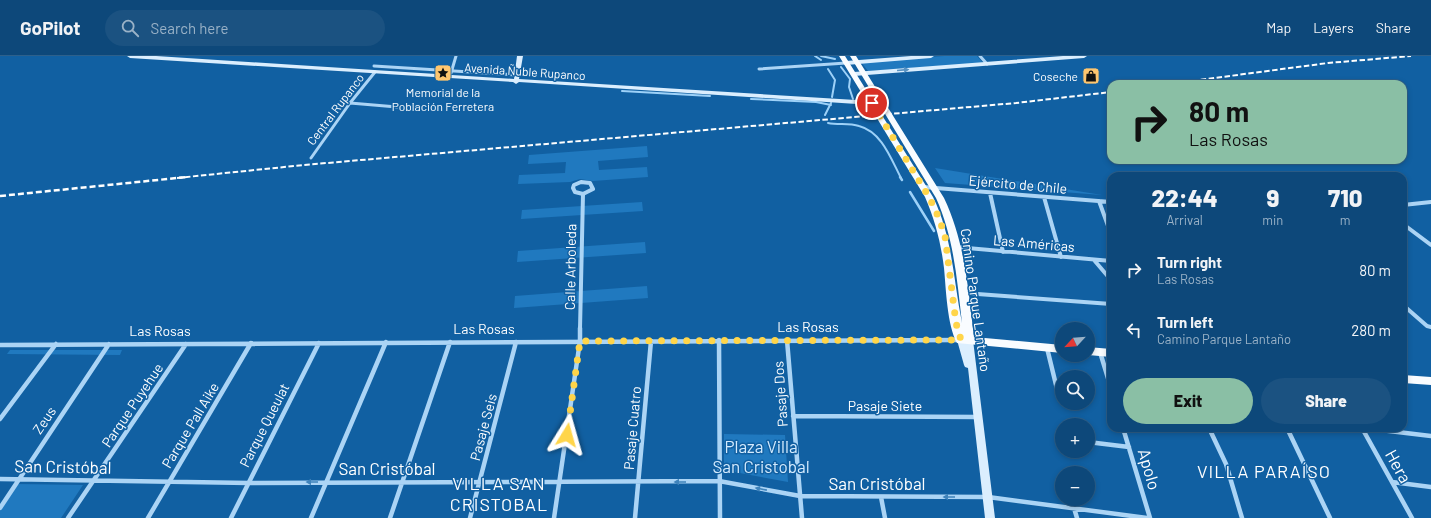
<!DOCTYPE html>
<html lang="en">
<head>
<meta charset="utf-8">
<style>
  :root { --surface:#0d487a; --page:#1b5281; --text:#f1f3f6; --muted:#9ab2c7; --line:#2d608b; --accent:#8abfa5 }
  body { margin:0; font-family:Barlow,sans-serif; background:var(--page); color:var(--text); height:100vh; display:flex; flex-direction:column; font-size:15px; white-space:nowrap }
  * { box-sizing:border-box; margin:0 }
  p { font-size:13px; color:var(--muted) }
  .icon { flex:none; width:22px; height:22px; fill:none; stroke:currentColor; stroke-width:2; stroke-linecap:round; stroke-linejoin:round }
  .map { position:relative; flex:1; overflow:hidden }
  .sheet { position:absolute; left:1107px; top:116px; width:300px; height:260px; display:flex; flex-direction:column; background:var(--surface); border-radius:12px; box-shadow:0 2px 6px #0003,0 0 0 1px var(--line) }
  .sheet>* { flex:none }
  .top-card { position:absolute; left:1107px; top:24px; width:300px; height:84px; border-radius:12px; box-shadow:0 2px 6px #0003,0 0 0 1px var(--line); background:#8abfa5; color:#111; overflow:hidden }
  .needle { width:26px; rotate:244deg }
  .tools { position:absolute; left:1055px; top:266px; display:grid; gap:8px }
  .tools a { display:grid; place-items:center; width:40px; height:40px; border-radius:50%; background:var(--surface); box-shadow:0 2px 6px #0003,0 0 0 1px var(--line); font-size:20px }
  .pin { position:absolute; display:grid; place-items:center; width:34px; height:34px; color:#fff; margin:-17px; border:2px solid #fff; border-radius:50%; box-shadow:0 1px 4px #0007 }
  .me { position:absolute; width:44px; margin:-22px; rotate:8deg; stroke-linejoin:round; filter:drop-shadow(0 0 3px #0008) }
  .turn { display:flex; align-items:center; gap:14px; height:84px; padding:0 16px; font-size:18px }
  .turn .icon { width:52px; height:52px; stroke-width:2.5 }
  .turn b { display:block; font-size:28px; line-height:34px }
  .eta { display:flex; justify-content:space-evenly; align-items:center; height:68px; text-align:center }
  .eta b { font-size:24px; font-weight:800; line-height:28px }
  .action { display:flex; gap:8px; margin-top:auto; padding:8px 16px }
  .action a { flex:1; height:46px; border-radius:24px; background:var(--accent); color:#111; font-size:16px; font-weight:800; line-height:46px; text-align:center }
  .action a+a { background:var(--page); color:var(--text) }
  ul { padding:0; list-style:none }
  li { display:flex; align-items:center; gap:12px; height:60px; padding:0 16px }
  li div { flex:1 }
  li b { display:block; font-size:15px }
  li em { font-style:normal }
  header { display:flex; align-items:center; gap:24px; box-sizing:border-box; height:56px; padding:0 20px; background:var(--surface); border-bottom:1px solid var(--line) }
  header strong { font-size:19px }
  nav { display:flex; gap:22px; margin-inline-start:auto; font-size:14px }
  .search { width:280px; height:36px; background:var(--page); display:flex; align-items:center; gap:10px; box-sizing:border-box; padding:0 14px; border-radius:22px; color:var(--muted); font-size:15px }
  .map>svg:first-child { display:block }
</style>
</head>
<body>
<header>
<strong>GoPilot</strong>
<div class="search"><svg class="icon" aria-label="search" viewBox="0 0 24 24"><circle cx="10" cy="10" r="6"/><path d="M15 15l6 6"/></svg>Search here</div>
<nav><a>Map</a><a>Layers</a><a>Share</a></nav>
</header>
<div class="map">
<svg width="1431" height="462" viewBox="0 0 1431 462">
  <rect width="100%" height="100%" fill="#1160a2"/>
  <!-- green -->
  <path fill="#2079bf" d="M 944,0 L 977,0 L 983,7 L 868,15 L 861,6 Z
    M 647,90 L 648,101 L 598,105 L 599,114 L 647,111 L 648,121 L 593,125 L 580,123 L 570,126 L 518,128 L 519,119 L 565,117 L 566,106 L 528,108 L 529,99 Z
    M 935,112 L 1102,139 L 945,127 Z
    M 642,146 L 643,155 L 521,163 L 522,154 Z
    M 645,186 L 646,197 L 517,206 L 518,195 Z
    M 647,230 L 648,242 L 514,252 L 515,240 Z
    M 10,294 L 122,294 L 120,299 L 7,298 Z
    M 724,378 L 785,379 L 788,426 L 724,414 Z
    M 17,428 L 83,429 L 61,462 L 0,462 L 0,455 Z"/>
  <g fill="none" stroke-linecap="round" stroke-linejoin="round">
    <!-- stream-far1 -->
    <path stroke="#9dd1f8" stroke-width="2" d="M 815,0 L 821,4
      M 821,0 L 835,3
      M 841,11 L 850,23 L 849,31 L 853,43
      M 828,13 L 835,24 L 832,41
      M 622,35 L 710,40
      M 751,43 L 816,46 L 831,49
      M 825,59 L 831,47
      M 828,67 C 838,69 849,67 859,70 C 882,76 891,103 901,122"/>
    <!-- stream -->
    <path stroke="#9dd1f8" stroke-width="2.5" d="M 900,121 L 902,124
      M 910,136 L 934,175"/>
    <!-- street-far2 -->
    <path stroke="#abd4f5" stroke-width="3" d="M 980,0 L 987,8
      M 374,10 L 517,19
      M 759,13 L 846,7
      M 451,17 L 456,0
      M 350,47 L 397,51
      M 311,102 L 350,47 L 375,16"/>
    <!-- street-far1 -->
    <path stroke="#abd4f5" stroke-width="4" d="M 581,126 L 590,127 L 593,133 L 583,138 L 575,136 L 573,132 L 574,129 Z
      M 923,131 L 1111,146
      M 990,137 L 1003,196
      M 1044,141 L 1061,201
      M 1099,145 L 1111,178
      M 1403,149 L 1431,146
      M 1403,168 L 1431,189
      M 956,191 L 1111,205
      M 1094,204 L 1111,224
      M 964,237 L 1111,248
      M 1403,249 L 1427,270 L 1431,271
      M 580,273 L 583,138"/>
    <!-- street -->
    <path stroke="#abd4f5" stroke-width="4.5" d="M 719,284 L 720,462
      M 787,284 L 802,462
      M 1403,286 L 1404,288
      M 0,289 L 960,284
      M 1047,292 L 1058,337
      M 1100,296 L 1111,332
      M 793,360 L 978,361
      M 0,363 L 56,288
      M 1123,372 L 1150,462
      M 1209,372 L 1226,408 L 1242,462
      M 1287,372 L 1330,462
      M 1362,372 L 1412,462
      M 1364,372 L 1431,380
      M 1088,386 L 1129,391
      M 0,423 L 249,427 L 719,425 L 800,440 L 988,441 L 1147,462
      M 1392,426 L 1431,431
      M 881,441 L 885,462
      M 0,452 L 109,288
      M 1074,452 L 1077,462
      M 68,462 L 186,288
      M 148,462 L 251,287
      M 231,462 L 319,287
      M 311,462 L 386,286
      M 390,462 L 450,286
      M 470,462 L 516,286
      M 554,462 L 580,285 L 580,272
      M 635,462 L 651,285"/>
    <!-- secondary -->
    <path fill="#dbeefe" fill-rule="evenodd" d="M 127,0 L 156,0 L 514,23 L 517,0 L 523,0 L 519,23 L 872,45 L 875,47 L 872,49 L 519,26 L 516,28 L 513,26 L 130,2 Z
      M 911,0 L 934,0 L 931,2 L 846,9 L 843,7 L 846,5 Z
      M 1063,0 L 1087,0 L 1084,2 L 854,20 L 851,18 L 854,16 Z
      M 961,281 L 965,283 L 969,281 L 972,282 L 973,284 L 995,462 L 985,462 L 968,312 L 965,311 L 964,309 L 957,284 L 958,282 Z"/>
    <!-- primary -->
    <path fill="#f9fcff" fill-rule="evenodd" d="M 839,0 L 845,0 L 933,141 C 953,182 953,223 962,267 C 957,224 954,182 936,142 L 850,0 L 856,0 L 944,142 C 965,186 968,233 974,281 L 1062,289 L 1062,297 L 957,287 C 947,269 946,232 944,212 C 941,187 935,164 925,141 Z
      M 1088,291 L 1111,293 L 1111,301 L 1088,299 Z
      M 1403,319 L 1431,321 L 1431,329 L 1403,327 Z"/>
    <!-- rail-far1 -->
    <path stroke="#fff" stroke-width="2" stroke-dasharray="5.5 2.5" stroke-linecap="butt" d="M 1169,28 L 1328,7 L 1411,0
      M 177,122 L 304,109 L 1016,47 L 1111,36"/>
    <!-- rail -->
    <path stroke="#fff" stroke-width="2.5" stroke-dasharray="6 3" stroke-linecap="butt" d="M 0,140 L 187,121"/>
  </g>
  <!-- one-way arrows -->
  <defs><path id="oneway-solid" d="M-6-.8H1V-3.2L6.5 0L1 3.2V.8H-6Z"/></defs>
  <use fill="#5892c2" href="#oneway-solid" transform="translate(903 14) rotate(-5)"/>
  <g fill="#3f83bb">
    <use href="#oneway-solid" transform="translate(312 426) rotate(180)"/>
    <use href="#oneway-solid" transform="translate(680 426) rotate(180)"/>
    <use href="#oneway-solid" transform="translate(761 433) rotate(-169)"/>
    <use href="#oneway-solid" transform="translate(949 441) rotate(-180)"/>
  </g>
  <g fill="none" stroke-linecap="round" stroke-linejoin="round">
    <!-- route -->
    <path stroke="#ffd54a" stroke-width="7" stroke-dasharray="0 12.6" d="M 567,379 L 580,285 L 961,284 L 956,267 L 945,180 L 939,162 L 929,141 L 872,47"/>
  </g>
  <!-- icons -->
  <defs>
    <g id="sight-square" transform="scale(0.9)"><rect x="-9" y="-9" width="18" height="18" rx="4" fill="#ffc66f" stroke="#1160a2"/><path d="M0-6L1.8-2.2L6-1.7L2.9 1.2L3.7 5.4L0 3.3L-3.7 5.4L-2.9 1.2L-6-1.7L-1.8-2.2Z" fill="#111"/></g>
    <g id="shop-square" transform="scale(0.9)"><rect x="-9" y="-9" width="18" height="18" rx="4" fill="#ffc66f" stroke="#1160a2"/><path d="M-5-2.5h2.3a2.7 3.5 0 0 1 5.4 0H5L5.5 6h-11ZM-1.5-2.5h3a1.5 2.3 0 0 0-3 0Z" fill="#111"/></g>
  </defs>
  <g fill-rule="evenodd">
    <use href="#sight-square" x="443" y="17"/>
    <use href="#shop-square" x="1091" y="20"/>
  </g>
  <g text-anchor="middle" dominant-baseline="central" stroke-width="3" stroke-linejoin="round" paint-order="stroke">
    <!-- far-street labels -->
    <g font-size="12" fill="#fff" stroke="#1160a2">
      <text transform="translate(525 15) rotate(4)">Avenida Ñuble Rupanco</text>
      <text transform="translate(335 53) rotate(-53)">Central Rupanco</text>
    </g>
    <!-- far-poi labels -->
    <g font-size="12" fill="#fff" stroke="#1160a2" text-anchor="end">
      <text x="1078" y="20">Coseche</text>
      <text x="443" y="36" text-anchor="middle">Memorial de la<tspan x="443" dy="14">Población Ferretera</tspan></text>
    </g>
    <!-- street labels -->
    <g font-size="14" fill="#fff" stroke="#1160a2">
      <text transform="translate(1018 128) rotate(5)">Ejército de Chile</text>
      <text transform="translate(1034 187) rotate(5)">Las Américas</text>
      <text transform="translate(570 211) rotate(-89)">Calle Arboleda</text>
      <text transform="translate(976 244) rotate(82)">Camino Parque Lantaño</text>
      <text x="808" y="270">Las Rosas</text>
      <text x="484" y="272">Las Rosas</text>
      <text x="160" y="274">Las Rosas</text>
      <text transform="translate(780 338) rotate(-94)">Pasaje Dos</text>
      <text transform="translate(132 349) rotate(-56)">Parque Puyehue</text>
      <text x="885" y="349">Pasaje Siete</text>
      <text transform="translate(44 364) rotate(-56)">Zeus</text>
      <text transform="translate(190 369) rotate(-59)">Parque Pall Aike</text>
      <text transform="translate(264 369) rotate(-63)">Parque Queulat</text>
      <text transform="translate(483 371) rotate(-75)">Pasaje Seis</text>
      <text transform="translate(632 372) rotate(-85)">Pasaje Cuatro</text>
    </g>
    <!-- near-park labels -->
    <g font-size="17" fill="#d4ebfe" stroke="#1160a2">
      <text x="761" y="390">Plaza Villa<tspan x="761" dy="20">San Cristobal</tspan></text>
    </g>
    <!-- near-street labels -->
    <g font-size="17" fill="#fff" stroke="#1160a2">
      <text transform="translate(63 410) rotate(1)">San Cristóbal</text>
      <text transform="translate(1399 410) rotate(61)">Hera</text>
      <text x="387" y="412">San Cristóbal</text>
      <text transform="translate(1150 413) rotate(74)">Apolo</text>
      <text x="877" y="427">San Cristóbal</text>
    </g>
    <!-- near-neighbourhood labels -->
    <g font-size="18" letter-spacing="1" fill="#fff" stroke="#1160a2">
      <text x="1264" y="415">VILLA PARAÍSO</text>
      <text x="499" y="427">VILLA SAN<tspan x="499" dy="21">CRISTOBAL</tspan></text>
    </g>
  </g>
</svg>
<div class="tools">
<a><svg class="needle" viewBox="-14 -14 28 28"><path d="M0-13l5 13h-10z" fill="#e53935"/><path d="M0 13l5-13h-10z" fill="#9ab2c7"/></svg></a>
<a><svg class="icon" aria-label="search" viewBox="0 0 24 24"><circle cx="10" cy="10" r="6"/><path d="M15 15l6 6"/></svg></a>
<a>+</a>
<a>−</a>
</div>
<div class="pin" style="left:872px;top:47px;background:#d93025"><svg class="icon" aria-label="arrive" viewBox="0 0 24 24"><path d="M6 21V4h12l-3 4 3 4H6"/></svg></div>
<svg class="me" style="left:567px;top:379px" viewBox="-20 -20 40 40"><path d="M0-17L14 15 0 8-14 15z" fill="#ffd54a" stroke="#fff" stroke-width="4"/></svg>
<div class="top-card">
<div class="turn"><svg class="icon" aria-label="right" viewBox="0 0 24 24"><path d="M7 20v-9h11M14 6l5 5-5 5"/></svg><div><b>80 m</b>Las Rosas</div></div>
</div>
<section class="sheet">
<div class="eta">
<div><b>22:44</b><p>Arrival</p></div>
<div><b>9</b><p>min</p></div>
<div><b>710</b><p>m</p></div>
</div>
<ul>
<li><svg class="icon" aria-label="right" viewBox="0 0 24 24"><path d="M7 20v-9h11M14 6l5 5-5 5"/></svg><div><b>Turn right</b><p>Las Rosas</p></div><em>80 m</em></li>
<li><svg class="icon" aria-label="left" viewBox="0 0 24 24"><path d="M17 20v-9H6M10 6l-5 5 5 5"/></svg><div><b>Turn left</b><p>Camino Parque Lantaño</p></div><em>280 m</em></li>
</ul>
<div class="action"><a>Exit</a><a>Share</a></div>
</section>
</div>
</body>
</html>
